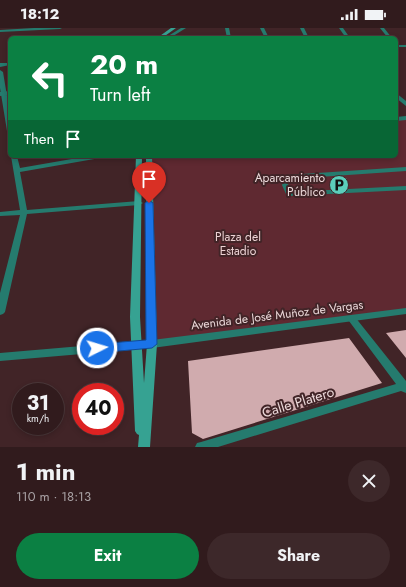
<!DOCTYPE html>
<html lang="en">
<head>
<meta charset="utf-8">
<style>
  :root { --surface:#311b1d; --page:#3d282a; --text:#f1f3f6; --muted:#a8a1a4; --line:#4c393b; --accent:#0b8043 }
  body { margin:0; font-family:Jost,sans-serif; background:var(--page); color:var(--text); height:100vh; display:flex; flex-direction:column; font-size:15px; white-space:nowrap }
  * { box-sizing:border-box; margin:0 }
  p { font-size:13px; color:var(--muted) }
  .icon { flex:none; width:22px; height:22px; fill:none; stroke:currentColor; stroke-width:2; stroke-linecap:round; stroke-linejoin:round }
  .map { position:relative; height:419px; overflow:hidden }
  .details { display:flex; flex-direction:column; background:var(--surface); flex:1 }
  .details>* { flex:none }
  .hud { position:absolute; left:8px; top:8px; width:390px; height:122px; border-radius:6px; box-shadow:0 2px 6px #0003,0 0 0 1px var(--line); background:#0b8043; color:#fff; overflow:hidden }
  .speed { position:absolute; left:12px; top:355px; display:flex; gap:8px; font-size:20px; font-weight:700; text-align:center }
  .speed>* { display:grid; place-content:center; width:52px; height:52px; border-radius:50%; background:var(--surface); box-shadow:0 2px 6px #0003,0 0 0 1px var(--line); line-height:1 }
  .speed small { font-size:10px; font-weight:400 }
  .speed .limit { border:6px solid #d22; background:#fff; color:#111 }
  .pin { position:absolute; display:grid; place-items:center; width:34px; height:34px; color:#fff; margin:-41px -17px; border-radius:50% 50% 50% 0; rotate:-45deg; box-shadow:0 0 4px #0007 }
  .pin .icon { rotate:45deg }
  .me { position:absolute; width:44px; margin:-22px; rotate:85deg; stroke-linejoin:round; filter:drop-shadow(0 0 3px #0008) }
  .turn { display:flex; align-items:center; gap:14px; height:84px; padding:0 16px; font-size:18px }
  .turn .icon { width:52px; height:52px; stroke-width:2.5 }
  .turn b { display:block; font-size:28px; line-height:34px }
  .then { display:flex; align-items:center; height:38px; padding:0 16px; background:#0003; gap:8px; font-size:15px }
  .round { display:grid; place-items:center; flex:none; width:42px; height:42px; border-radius:21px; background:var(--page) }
  .overview { display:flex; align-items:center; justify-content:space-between; height:68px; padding:0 16px }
  h1 { font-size:24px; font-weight:700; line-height:30px }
  .cta { display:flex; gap:8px; margin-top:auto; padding:8px 16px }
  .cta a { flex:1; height:46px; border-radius:24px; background:var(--accent); color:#fff; font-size:16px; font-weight:700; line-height:46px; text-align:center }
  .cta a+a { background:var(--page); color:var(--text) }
  .status { display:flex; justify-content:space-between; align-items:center; height:28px; padding:0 20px; background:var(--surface); direction:ltr }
  .status svg { height:11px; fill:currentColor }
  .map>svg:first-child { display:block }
</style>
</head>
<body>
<div class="status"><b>18:12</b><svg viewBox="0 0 49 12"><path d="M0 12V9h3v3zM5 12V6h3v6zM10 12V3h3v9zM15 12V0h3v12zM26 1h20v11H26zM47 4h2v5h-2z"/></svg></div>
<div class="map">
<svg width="406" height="419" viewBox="0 0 406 419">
  <rect width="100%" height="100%" fill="#412427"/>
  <!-- green -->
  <path fill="#5f2931" d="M 406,90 L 406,283 L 152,316 L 149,128 L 396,128 L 396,91 Z"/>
  <!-- building -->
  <path fill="#d0abae" d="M 406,302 L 406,330 L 386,305 Z
    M 349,310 L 382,355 L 203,411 L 192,405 L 188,333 Z"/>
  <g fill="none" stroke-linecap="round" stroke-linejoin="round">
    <!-- service -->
    <path fill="#257b6e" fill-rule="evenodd" d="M 406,139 L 406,143 L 290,151 L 288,157 L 291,164 L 406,158 L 406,162 L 289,168 L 286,166 L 282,157 L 285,149 L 288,147 Z"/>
    <!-- pedestrian -->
    <path fill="#257b6e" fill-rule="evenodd" d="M 260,0 L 264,0 L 269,10 L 265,10 Z
      M 300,0 L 304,0 L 309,10 L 305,10 Z
      M 339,0 L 343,0 L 350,10 L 346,10 Z
      M 380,0 L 384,0 L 392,10 L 388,10 Z"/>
    <!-- minor -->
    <path fill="#257b6e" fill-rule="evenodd" d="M 181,0 L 186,0 L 170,10 L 165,10 Z
      M 225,0 L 229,0 L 231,10 L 227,10 Z
      M 396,17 L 406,17 L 406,19 L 396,19 Z
      M 0,35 L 10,35 L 10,37 L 0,39 Z
      M 0,42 L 3,44 L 10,86 L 10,105 L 7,103 L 0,60 Z
      M 396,65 L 406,73 L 406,78 L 396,70 Z
      M 11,128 L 17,128 L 20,140 L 89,128 L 103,128 L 100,130 L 20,144 L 27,182 L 139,173 L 143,175 L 139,177 L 27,186 L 5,284 L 3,286 L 0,287 L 0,265 L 20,187 L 0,188 L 0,184 L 20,182 Z
      M 352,288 L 355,289 L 406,353 L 406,365 L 401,363 L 218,419 L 195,419 L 197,415 L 201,414 L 396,356 L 349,293 L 347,291 L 349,289 Z"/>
    <!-- tertiary -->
    <path fill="#257b6e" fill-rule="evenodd" d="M 34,0 L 62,0 L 60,1 L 0,4 L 0,2 Z
      M 10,63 L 10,67 L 0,68 L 0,64 Z
      M 406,88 L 406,92 L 396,93 L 396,89 Z
      M 406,280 L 406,286 L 152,320 L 0,333 L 0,325 L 152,312 Z"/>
    <!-- secondary -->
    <path fill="#36a292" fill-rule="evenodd" d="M 171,0 L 176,0 L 162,10 L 157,10 Z
      M 136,128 L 142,128 L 140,289 L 144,355 L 147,316 L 146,128 L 152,128 L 157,316 L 150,419 L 138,419 L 139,407 L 137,406 L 135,403 L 130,289 Z"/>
  </g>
  <!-- route -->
  <path fill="#1a73e8" stroke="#114b97" d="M 149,172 L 153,175 L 157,316 L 152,320 L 97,325 L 93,323 L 92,320 L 97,316 L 146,312 L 145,175 Z"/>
  <!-- icons -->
  <defs>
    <g id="parking-disc" transform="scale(1)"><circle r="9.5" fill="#5bcebb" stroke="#412427"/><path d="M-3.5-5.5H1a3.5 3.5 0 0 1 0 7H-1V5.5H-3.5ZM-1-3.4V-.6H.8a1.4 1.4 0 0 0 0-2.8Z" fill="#111"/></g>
  </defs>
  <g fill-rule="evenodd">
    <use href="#parking-disc" x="339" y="157"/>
  </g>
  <g text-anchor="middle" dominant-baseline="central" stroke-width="4" stroke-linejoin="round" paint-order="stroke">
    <!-- poi labels -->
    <g font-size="12" fill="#ecd9da" stroke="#412427" text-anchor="end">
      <text x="325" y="150">Aparcamiento<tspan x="325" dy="14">Público</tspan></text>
    </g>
    <!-- park labels -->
    <g font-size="12" fill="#edd2d4" stroke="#412427">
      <text x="238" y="209">Plaza del<tspan x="238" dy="14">Estadio</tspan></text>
    </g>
    <!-- street labels -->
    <g font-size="12" fill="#ecd9da" stroke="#412427">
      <text transform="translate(277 287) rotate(-7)">Avenida de José Muñoz de Vargas</text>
    </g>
    <!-- near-street labels -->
    <g font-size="14" fill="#ecd9da" stroke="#412427">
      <text transform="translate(298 374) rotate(-17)">Calle Platero</text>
    </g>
  </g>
</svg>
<div class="speed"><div>31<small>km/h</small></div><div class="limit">40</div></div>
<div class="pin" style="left:149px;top:175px;background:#d93025"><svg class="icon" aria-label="arrive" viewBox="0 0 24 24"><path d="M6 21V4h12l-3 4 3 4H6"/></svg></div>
<svg class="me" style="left:97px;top:320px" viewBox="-20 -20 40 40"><circle r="17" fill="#1a73e8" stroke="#fff" stroke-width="3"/><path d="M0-11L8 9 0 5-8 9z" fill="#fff"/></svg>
<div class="hud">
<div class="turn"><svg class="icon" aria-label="left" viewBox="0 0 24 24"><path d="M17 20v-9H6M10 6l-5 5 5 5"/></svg><div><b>20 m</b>Turn left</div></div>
<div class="then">Then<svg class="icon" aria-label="arrive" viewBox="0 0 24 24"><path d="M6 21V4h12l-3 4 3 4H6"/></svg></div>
</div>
</div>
<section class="details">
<div class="overview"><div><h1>1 min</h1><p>110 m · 18:13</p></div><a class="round"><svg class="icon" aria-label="close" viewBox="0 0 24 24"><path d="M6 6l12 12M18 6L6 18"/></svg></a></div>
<div class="cta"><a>Exit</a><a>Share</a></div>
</section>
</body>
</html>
